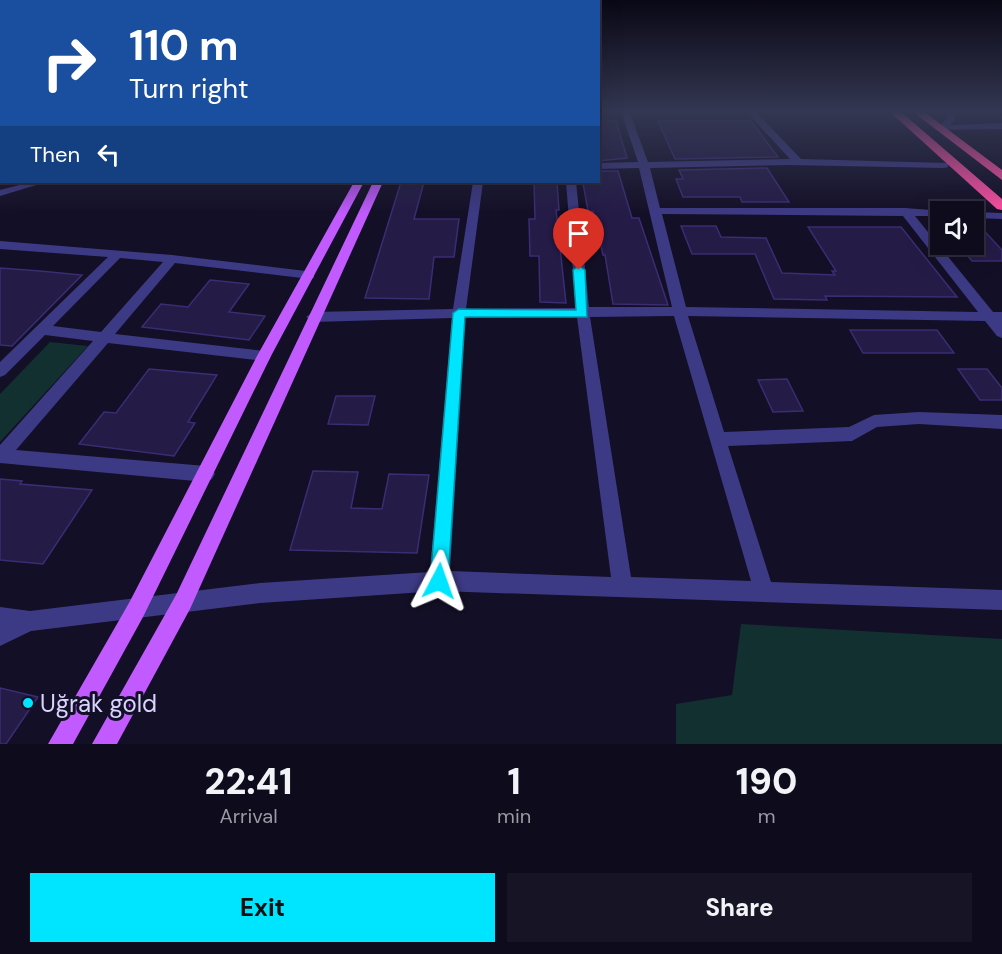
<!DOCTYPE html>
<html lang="en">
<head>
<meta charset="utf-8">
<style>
  :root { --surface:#0e0b1c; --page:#171425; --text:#f1f3f6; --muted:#9b9ba3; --line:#2e2b3b; --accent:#00e5ff }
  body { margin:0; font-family:"DM Sans",sans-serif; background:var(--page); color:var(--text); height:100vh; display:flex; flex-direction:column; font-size:22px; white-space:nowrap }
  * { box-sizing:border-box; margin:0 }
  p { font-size:20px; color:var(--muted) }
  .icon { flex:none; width:33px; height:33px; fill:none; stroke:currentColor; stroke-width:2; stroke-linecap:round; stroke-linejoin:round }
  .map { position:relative; height:744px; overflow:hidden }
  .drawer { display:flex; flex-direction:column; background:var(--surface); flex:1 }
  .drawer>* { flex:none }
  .top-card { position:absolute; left:0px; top:0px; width:600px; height:183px; box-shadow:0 6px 24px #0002,0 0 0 2px var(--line); background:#1a4fa0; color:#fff; overflow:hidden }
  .buttons { position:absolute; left:930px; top:201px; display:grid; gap:12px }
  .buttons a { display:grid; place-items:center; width:54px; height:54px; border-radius:0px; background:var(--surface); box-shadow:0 6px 24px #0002,0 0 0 2px var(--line); font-size:30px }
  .pin { position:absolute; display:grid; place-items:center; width:51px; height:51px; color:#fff; margin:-62px -26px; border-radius:50% 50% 50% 0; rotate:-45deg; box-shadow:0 0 6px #0007 }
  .pin .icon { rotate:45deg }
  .me { position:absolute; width:66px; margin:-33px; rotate:4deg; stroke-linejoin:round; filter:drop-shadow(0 0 4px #0008) }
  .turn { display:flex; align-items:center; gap:21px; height:126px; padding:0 30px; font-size:27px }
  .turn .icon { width:78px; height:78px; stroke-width:2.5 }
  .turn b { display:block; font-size:42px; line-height:51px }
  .then { display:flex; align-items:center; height:57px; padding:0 30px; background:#0003; gap:12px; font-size:22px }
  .eta { display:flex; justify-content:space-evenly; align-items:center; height:102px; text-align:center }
  .eta b { font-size:36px; font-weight:800; line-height:42px }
  .primary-button { display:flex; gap:12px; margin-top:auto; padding:12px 30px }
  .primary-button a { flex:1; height:69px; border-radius:0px; background:var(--accent); color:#111; font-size:24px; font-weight:800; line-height:69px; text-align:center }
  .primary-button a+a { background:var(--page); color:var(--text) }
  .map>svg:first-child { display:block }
</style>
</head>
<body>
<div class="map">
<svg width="1002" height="744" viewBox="0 0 1002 744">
  <rect width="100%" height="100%" fill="#130f26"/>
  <!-- green -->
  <path fill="#12302f" d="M 50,342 L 88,346 L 0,442 L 0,394 Z
    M 741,624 L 1002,639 L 1002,744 L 676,744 L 676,704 L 732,695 Z"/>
  <!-- building -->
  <path fill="#241b47" stroke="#3b2d73" stroke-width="1.5" d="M 598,121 L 616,121 L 627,158 L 598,161 Z
    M 658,121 L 751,121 L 778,157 L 675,159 Z
    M 767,168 L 789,202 L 742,202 L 740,197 L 683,197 L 676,179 L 683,179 L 679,170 Z
    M 598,171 L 618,171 L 632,218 L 639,218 L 668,305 L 613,304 L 605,255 L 603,255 L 593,211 L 588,211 L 583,183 L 598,183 Z
    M 401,182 L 424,182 L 414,219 L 459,219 L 454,257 L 434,257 L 429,299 L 365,298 Z
    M 534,182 L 557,182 L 559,210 L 556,210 L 566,303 L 540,302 L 539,256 L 530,256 L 529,219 L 535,219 Z
    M 974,220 L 1002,250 L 1002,261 L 972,261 L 958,244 L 974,244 Z
    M 681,226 L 716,226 L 721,237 L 766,238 L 782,273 L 835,275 L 832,271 L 836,271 L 808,227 L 901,227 L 957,297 L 825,296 L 827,300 L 774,299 L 755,254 L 692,254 Z
    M 0,268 L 40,271 L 82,275 L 12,346 L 0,345 Z
    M 210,280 L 249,284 L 229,312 L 265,316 L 249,340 L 142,327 L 161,304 L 188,307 Z
    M 850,330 L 937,330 L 954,353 L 863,353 Z
    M 149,369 L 217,375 L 188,422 L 195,423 L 174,456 L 79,444 L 104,412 L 116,413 Z
    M 958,369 L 987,369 L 1002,388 L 1002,400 L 980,400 Z
    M 787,379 L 803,411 L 773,412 L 758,380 Z
    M 336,396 L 375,396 L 368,425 L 328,424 Z
    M 313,471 L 358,472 L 351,508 L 382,509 L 389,474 L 429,475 L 417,553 L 290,550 Z
    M 0,479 L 22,481 L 20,484 L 92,490 L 43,564 L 0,560 Z
    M 0,688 L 38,697 L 6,744 L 0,744 Z"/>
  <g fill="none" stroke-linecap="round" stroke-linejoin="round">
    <!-- minor -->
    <path fill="#3d3a85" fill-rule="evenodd" d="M 621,111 L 629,111 L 648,162 L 790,159 L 746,111 L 755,111 L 801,159 L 948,163 L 948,167 L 944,168 L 789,165 L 650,168 L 660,208 L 905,208 L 944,211 L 940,212 L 940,216 L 915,216 L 993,312 L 1002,312 L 1002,338 L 997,336 L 985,321 L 688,316 L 724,432 L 849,427 L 874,415 L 919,412 L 1002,415 L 1002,429 L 919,424 L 877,427 L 852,441 L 728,446 L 771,582 L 1002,590 L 1002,610 L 439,591 L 260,603 L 31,631 L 0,646 L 0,607 L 30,611 L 260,583 L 430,572 L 452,318 L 313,322 L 306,317 L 313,312 L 453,309 L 473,182 L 483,182 L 466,309 L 576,308 L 566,182 L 576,182 L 589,307 L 672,307 L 639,168 L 598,169 L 598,163 L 638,162 ZM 662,214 L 903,216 L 978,312 L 686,307 ZM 674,316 L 751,581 L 631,577 L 590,317 ZM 577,317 L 611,577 L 450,571 L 465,318 Z
      M 945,111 L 954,111 L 957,114 L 951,125 L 1002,123 L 1002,129 L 935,130 L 935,126 L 941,125 L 948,115 Z
      M 0,126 L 2,126 L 2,132 L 0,132 Z
      M 31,182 L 46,182 L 0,196 L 0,190 Z
      M 974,212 L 1002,213 L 1002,219 L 974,218 Z
      M 0,241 L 172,255 L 314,272 L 314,278 L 310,279 L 175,263 L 115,334 L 264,351 L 269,352 L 271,356 L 269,360 L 264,361 L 108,343 L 16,450 L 206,466 L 212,469 L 215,474 L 212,479 L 206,482 L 0,463 L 0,445 L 93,341 L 45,335 L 5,375 L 0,377 L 0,362 L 108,257 L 0,249 ZM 120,258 L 163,262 L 101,332 L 53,326 Z"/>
    <!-- major -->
    <path fill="#c25bff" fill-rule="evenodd" d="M 354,182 L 364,182 L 271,356 L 143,617 L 73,744 L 48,744 L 129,603 L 257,356 Z
      M 373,182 L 383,182 L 190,609 L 117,744 L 92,744 L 176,595 Z"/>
    <!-- highway -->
    <path fill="#ff4fa3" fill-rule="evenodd" d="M 889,111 L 900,111 L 1002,199 L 1002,210 L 997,209 Z
      M 912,111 L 923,111 L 1002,170 L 1002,180 Z"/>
  </g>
  <!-- sky -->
  <linearGradient id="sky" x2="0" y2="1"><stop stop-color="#0a0815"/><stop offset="0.52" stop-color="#333752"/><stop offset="1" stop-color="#333752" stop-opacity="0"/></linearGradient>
  <rect width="1002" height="215" fill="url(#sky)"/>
  <!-- route -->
  <path fill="#00e5ff" stroke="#0095a6" stroke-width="1.5" d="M 579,266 L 585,270 L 587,317 L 465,317 L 448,581 L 446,587 L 439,590 L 433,587 L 430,581 L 453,313 L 459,309 L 576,310 L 573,270 Z"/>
  <!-- markers -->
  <circle fill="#00e5ff" stroke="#130f26" stroke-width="2" cx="28" cy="703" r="6"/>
  <g text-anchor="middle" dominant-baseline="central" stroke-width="6" stroke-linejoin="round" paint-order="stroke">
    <!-- near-poi labels -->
    <g font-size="24" fill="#d9d4ff" stroke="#130f26" text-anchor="start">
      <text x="40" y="703">Uğrak gold</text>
    </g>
  </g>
</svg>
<div class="buttons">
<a><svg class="icon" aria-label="sound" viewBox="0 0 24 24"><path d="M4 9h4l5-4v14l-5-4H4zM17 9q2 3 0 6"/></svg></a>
</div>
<div class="pin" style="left:579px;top:270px;background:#d93025"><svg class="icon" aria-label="arrive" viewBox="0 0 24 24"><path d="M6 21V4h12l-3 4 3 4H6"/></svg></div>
<svg class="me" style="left:439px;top:581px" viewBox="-20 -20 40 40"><path d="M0-17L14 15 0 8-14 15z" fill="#00e5ff" stroke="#fff" stroke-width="4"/></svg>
<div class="top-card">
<div class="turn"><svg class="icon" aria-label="right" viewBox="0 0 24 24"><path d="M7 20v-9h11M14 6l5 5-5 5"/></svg><div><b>110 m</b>Turn right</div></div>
<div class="then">Then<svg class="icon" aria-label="left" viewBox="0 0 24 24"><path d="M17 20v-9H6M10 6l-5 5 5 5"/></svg></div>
</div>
</div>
<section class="drawer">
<div class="eta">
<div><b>22:41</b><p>Arrival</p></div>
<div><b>1</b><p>min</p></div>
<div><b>190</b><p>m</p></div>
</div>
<div class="primary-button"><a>Exit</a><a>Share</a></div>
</section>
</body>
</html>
